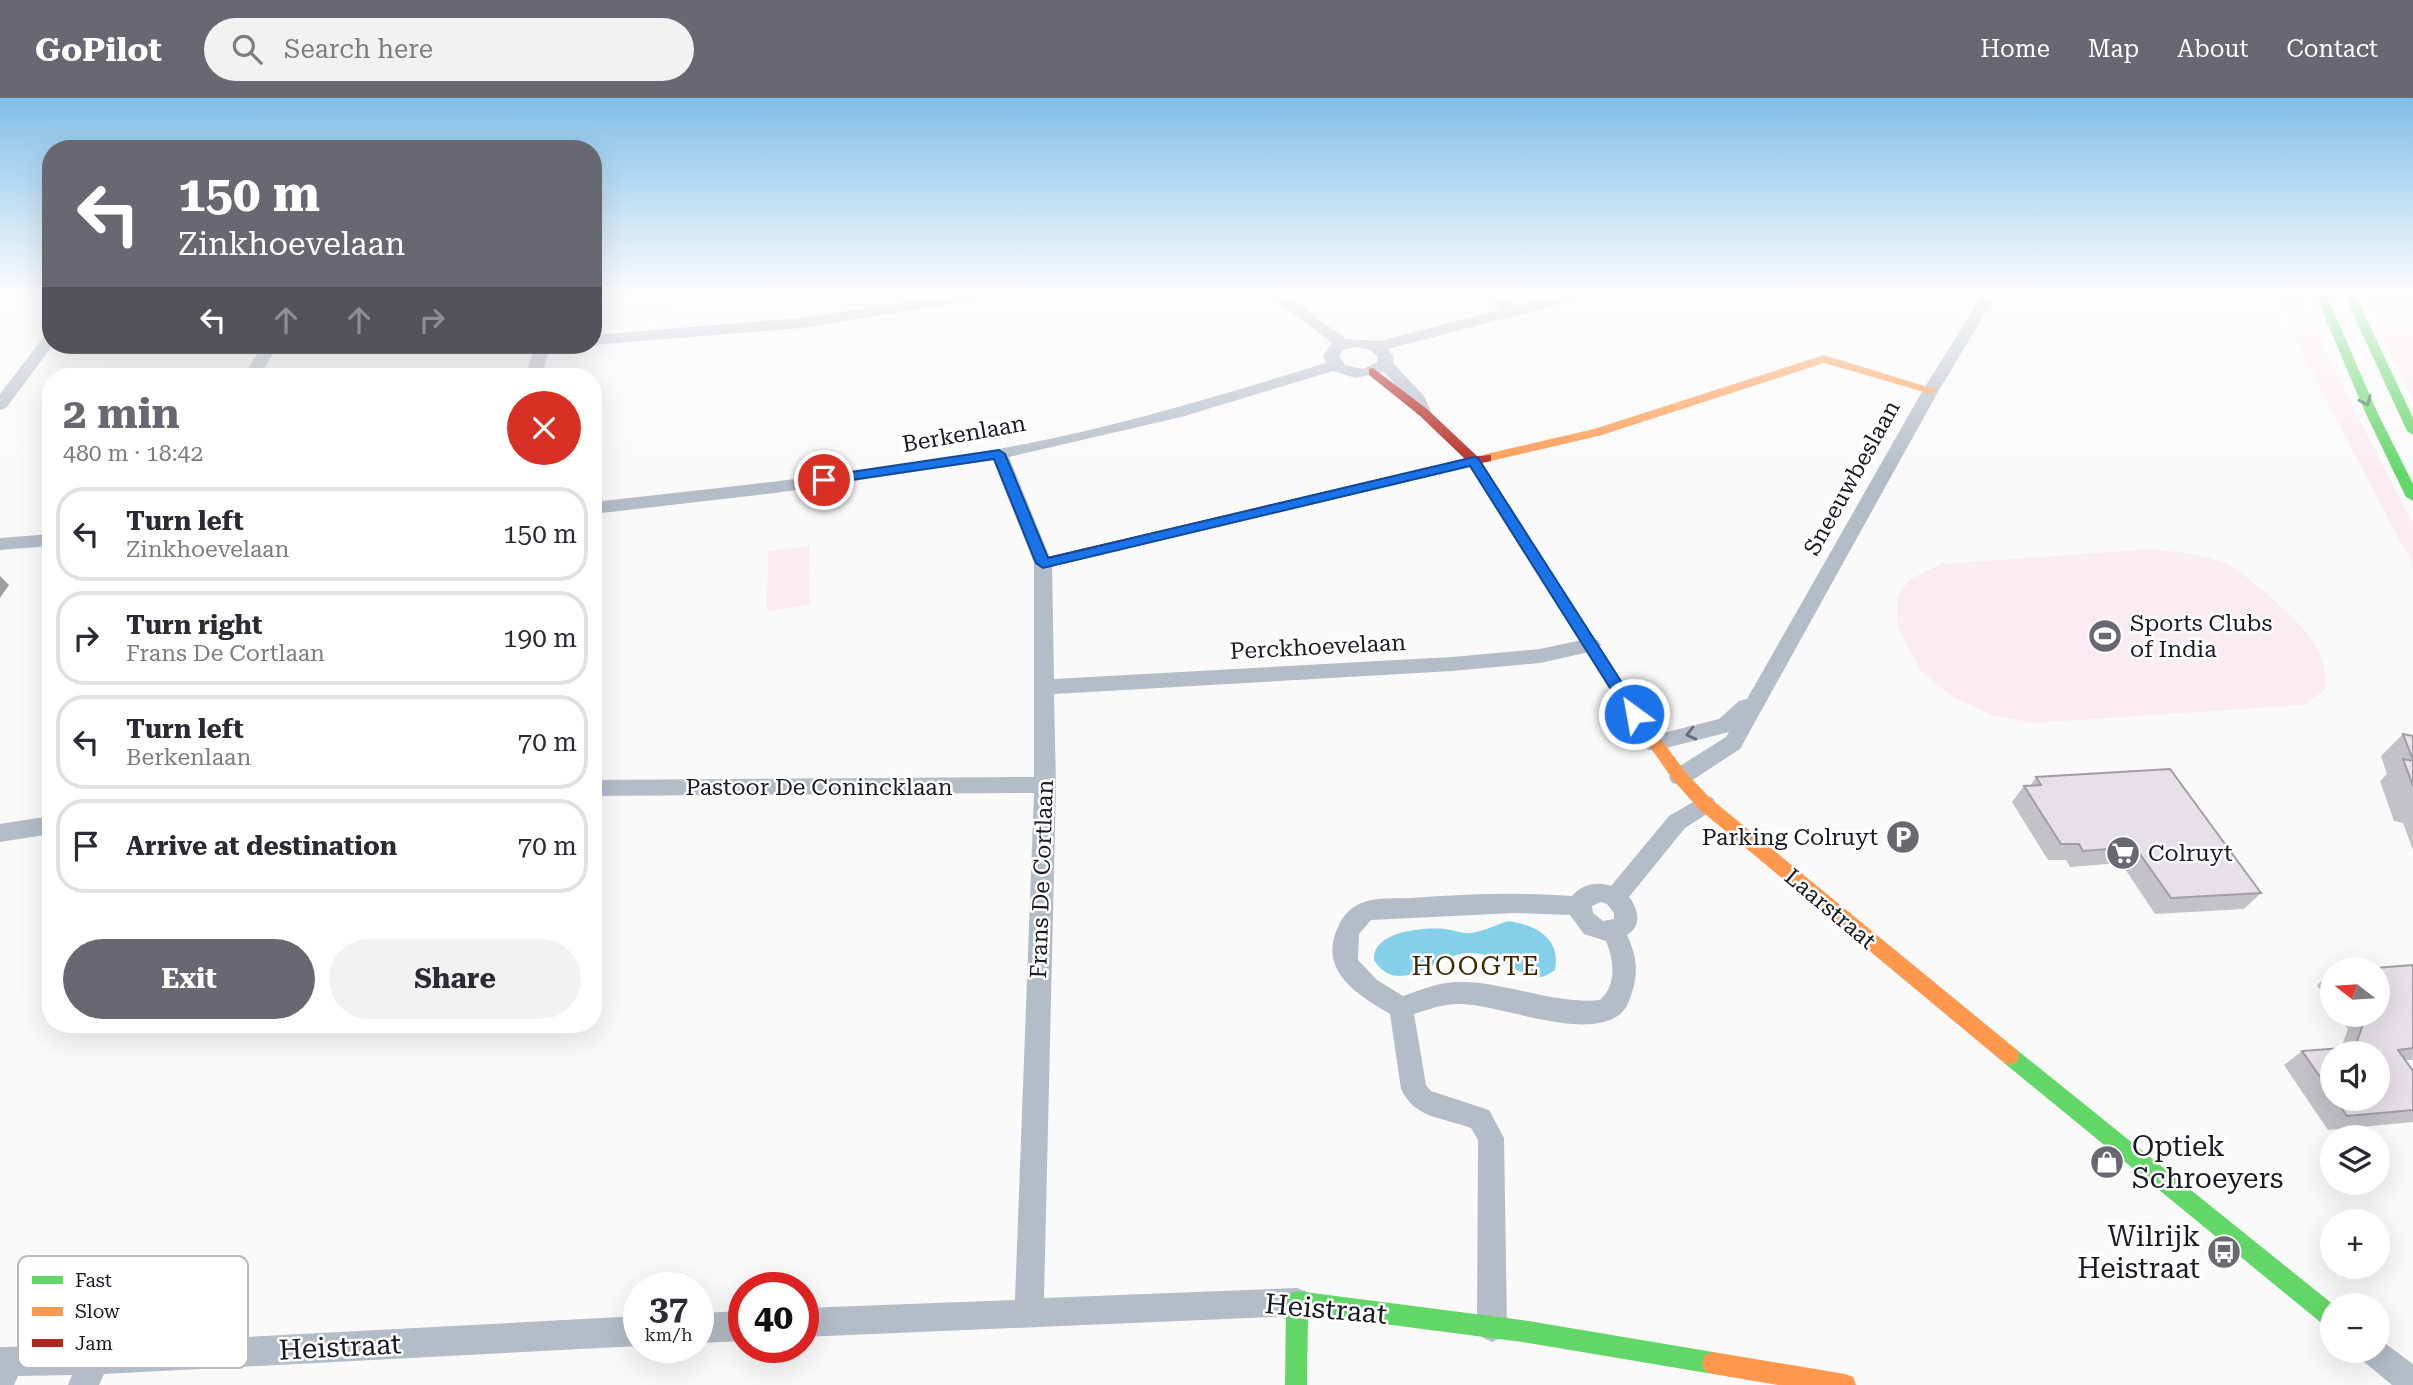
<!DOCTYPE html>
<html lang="en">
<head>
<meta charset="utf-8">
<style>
  :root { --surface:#fff; --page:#f2f2f3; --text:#2b2b33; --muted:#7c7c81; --line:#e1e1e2; --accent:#686870 }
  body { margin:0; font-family:"Roboto Serif",serif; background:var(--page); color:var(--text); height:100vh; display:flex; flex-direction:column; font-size:26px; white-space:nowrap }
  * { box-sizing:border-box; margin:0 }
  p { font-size:23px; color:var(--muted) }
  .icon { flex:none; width:38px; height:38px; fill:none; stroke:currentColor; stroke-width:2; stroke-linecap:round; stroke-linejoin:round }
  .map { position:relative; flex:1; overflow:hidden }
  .drawer { position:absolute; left:42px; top:270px; width:560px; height:665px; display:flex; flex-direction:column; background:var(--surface); border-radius:28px; box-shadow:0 7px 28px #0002 }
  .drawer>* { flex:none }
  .hud { position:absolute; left:42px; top:42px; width:560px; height:214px; border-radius:28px; box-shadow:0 7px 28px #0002; background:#686870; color:#fff; overflow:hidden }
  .needle { width:46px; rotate:287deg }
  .tools { position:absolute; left:2320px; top:859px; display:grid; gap:14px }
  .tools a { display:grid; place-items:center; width:70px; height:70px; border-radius:50%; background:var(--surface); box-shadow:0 7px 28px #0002; font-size:35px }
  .speed { position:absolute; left:623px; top:1174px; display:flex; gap:14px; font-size:35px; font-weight:700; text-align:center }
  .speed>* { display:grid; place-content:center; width:91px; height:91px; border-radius:50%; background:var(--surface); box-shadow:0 7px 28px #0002; line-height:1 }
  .speed small { font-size:18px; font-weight:400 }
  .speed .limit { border:10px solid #d22; background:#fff; color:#111 }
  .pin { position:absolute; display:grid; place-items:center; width:60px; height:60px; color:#fff; margin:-30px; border:4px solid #fff; border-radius:50%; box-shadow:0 2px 7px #0007 }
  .me { position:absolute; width:77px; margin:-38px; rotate:328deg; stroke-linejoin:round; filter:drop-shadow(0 0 5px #0008) }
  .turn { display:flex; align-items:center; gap:24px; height:147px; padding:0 21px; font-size:32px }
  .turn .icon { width:91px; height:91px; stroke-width:2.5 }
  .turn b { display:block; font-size:49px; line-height:60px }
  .lanes { display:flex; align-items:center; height:66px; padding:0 21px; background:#0003; justify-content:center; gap:35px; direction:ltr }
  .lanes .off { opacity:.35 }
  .round { display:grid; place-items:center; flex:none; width:74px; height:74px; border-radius:37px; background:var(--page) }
  .overview { display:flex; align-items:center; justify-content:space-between; height:119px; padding:0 21px }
  h1 { font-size:42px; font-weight:700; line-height:52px; color:var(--accent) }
  .cta { display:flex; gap:14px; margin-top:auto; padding:14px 21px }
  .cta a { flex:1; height:80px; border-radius:42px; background:var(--accent); color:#fff; font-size:28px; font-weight:700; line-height:80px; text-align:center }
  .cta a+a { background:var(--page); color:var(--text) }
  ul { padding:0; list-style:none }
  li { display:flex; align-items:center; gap:21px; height:94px; margin:0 14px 10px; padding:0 7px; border:4px solid var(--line); border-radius:28px }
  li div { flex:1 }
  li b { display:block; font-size:26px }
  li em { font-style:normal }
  header { display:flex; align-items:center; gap:42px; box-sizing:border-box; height:98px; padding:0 35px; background:var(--accent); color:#fff }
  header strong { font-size:33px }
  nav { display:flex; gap:38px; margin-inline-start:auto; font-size:24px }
  .search { width:490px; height:63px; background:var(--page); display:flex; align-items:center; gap:18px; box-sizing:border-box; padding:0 24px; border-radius:38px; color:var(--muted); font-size:26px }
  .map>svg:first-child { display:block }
</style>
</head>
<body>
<header>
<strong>GoPilot</strong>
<div class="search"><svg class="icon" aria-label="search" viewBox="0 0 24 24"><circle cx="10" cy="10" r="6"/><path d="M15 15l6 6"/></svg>Search here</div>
<nav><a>Home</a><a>Map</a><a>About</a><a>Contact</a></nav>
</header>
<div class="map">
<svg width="2413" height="1287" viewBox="0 0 2413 1287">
  <rect width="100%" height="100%" fill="#fafafa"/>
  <!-- green -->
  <path fill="#fbecf4" d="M 2278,196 L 2304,196 L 2327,257 L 2413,427 L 2413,467 L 2285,224 Z
    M 2363,196 L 2407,196 L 2413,208 L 2413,301 Z
    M 674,204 L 669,223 L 594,228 L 599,210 Z
    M 809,448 L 810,507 L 767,513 L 768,453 Z
    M 2153,451 C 2177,454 2203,456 2226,466 C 2248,476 2307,529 2317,550 C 2324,564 2325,576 2326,591 L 2304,607 L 2033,625 L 1992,617 L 1953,599 L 1921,573 L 1898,530 L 1897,500 L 1910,481 L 1941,466 Z"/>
  <!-- water -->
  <path fill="#85cfea" d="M 1508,823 C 1536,827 1561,840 1555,872 C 1533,889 1522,873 1502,863 C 1490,857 1479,855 1466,855 C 1437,857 1398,901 1374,862 C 1372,833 1424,829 1445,831 C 1454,832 1463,836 1472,835 C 1484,833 1496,827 1508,823 Z"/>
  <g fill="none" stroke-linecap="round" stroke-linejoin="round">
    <!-- street -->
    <path fill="#b3bcc7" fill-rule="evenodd" d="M 962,196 L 995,196 L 988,200 L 801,230 L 593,247 L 593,237 L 801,220 Z
      M 1268,196 L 1284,196 L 1346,241 L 1380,243 L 1500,212 L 1485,196 L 1500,196 L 1514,209 L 1565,196 L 1588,196 L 1586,199 L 1388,251 L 1394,259 L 1393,265 L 1424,298 L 1431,314 L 1429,317 L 1417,317 L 1410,303 L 1384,274 L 1355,280 L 1333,273 L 1181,319 L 1009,359 L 1052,465 L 1054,581 L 1452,559 L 1540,551 L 1591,540 L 1598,542 L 1601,547 L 1598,552 L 1540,565 L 1452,573 L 1054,596 L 1056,687 L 1044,1200 L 1297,1190 L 1307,1194 L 1311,1204 L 1307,1214 L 1297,1218 L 803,1239 L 803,1210 L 1015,1202 L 1034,695 L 593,698 L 593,682 L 1034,679 L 1034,465 L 993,362 L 775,395 L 593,416 L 593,404 C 728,389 864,375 998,351 C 1110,331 1218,298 1326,265 L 1323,258 L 1332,245 ZM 1355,249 L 1370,252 L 1378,259 L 1377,264 L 1363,271 L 1345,267 L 1339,258 L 1343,252 Z
      M 1983,196 L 1997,196 L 1939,292 L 1740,651 L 1688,685 L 1680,687 L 1672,685 L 1669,679 L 1672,673 L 1726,639 L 1729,634 L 1654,653 L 1647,651 L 1643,645 L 1647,639 L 1719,621 L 1739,603 L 1747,601 L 1923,292 Z
      M 51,234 L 51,247 L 53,247 L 6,310 L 0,312 L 0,296 L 46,236 Z
      M 262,247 L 278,247 L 260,278 L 244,278 Z
      M 535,247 L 551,247 L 541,278 L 525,278 Z
      M 51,436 L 51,448 L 0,452 L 0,440 Z
      M 1705,697 L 1713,700 L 1716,706 L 1713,712 L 1685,730 L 1629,799 C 1639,812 1642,828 1627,837 C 1636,856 1639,874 1632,894 C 1630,902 1626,912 1619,917 C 1584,943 1502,907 1461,906 C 1445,905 1429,911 1414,916 L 1426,987 L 1431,993 L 1489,1012 L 1504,1040 L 1507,1229 L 1502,1239 L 1492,1244 L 1482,1239 L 1477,1229 L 1478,1042 L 1471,1030 C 1442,1019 1415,1021 1401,991 L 1390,916 C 1365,901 1327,880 1333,845 C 1335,833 1342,816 1354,809 C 1370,798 1393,801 1411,800 C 1465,796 1519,794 1572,798 C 1582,787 1596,783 1611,788 L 1669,718 ZM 1601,804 L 1607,806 L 1614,815 L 1614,821 L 1603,823 L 1593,815 L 1592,808 ZM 1514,815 L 1570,817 L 1584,836 L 1606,843 C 1614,862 1617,887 1600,902 C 1551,907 1504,882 1455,884 C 1437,885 1420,892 1403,898 L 1377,882 L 1358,862 L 1359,836 L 1371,822 Z
      M 51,718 L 51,736 L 0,744 L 0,726 Z
      M 744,1213 L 744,1243 L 698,1245 L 698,1215 Z
      M 639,1218 L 639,1248 L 104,1276 L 99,1287 L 68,1287 L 72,1277 L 18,1278 L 14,1287 L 0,1287 L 0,1249 L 95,1247 Z
      M 2378,1240 L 2413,1266 L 2413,1287 L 2392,1287 L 2363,1263 L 2358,1253 L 2378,1253 Z"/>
    <!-- fast -->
    <path fill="#63d668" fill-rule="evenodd" d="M 2315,196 L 2326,196 L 2378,316 L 2413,386 L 2413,403 L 2406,399 L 2366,316 Z
      M 2344,196 L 2355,196 L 2413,320 L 2413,337 L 2407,333 Z
      M 2010,949 L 2017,952 L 2335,1208 L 2333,1231 L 2325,1228 L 2003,964 L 2001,958 L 2003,952 Z
      M 1297,1193 L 1522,1222 L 1713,1254 L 1721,1257 L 1724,1265 L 1721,1273 L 1713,1276 L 1522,1244 L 1308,1216 L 1307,1287 L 1285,1287 L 1286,1204 L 1289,1196 Z"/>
    <!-- slow -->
    <path fill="#ff974d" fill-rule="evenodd" d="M 1824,257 L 1937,292 L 1931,296 L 1824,265 L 1602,337 L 1486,364 L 1480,360 L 1486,356 L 1594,331 Z
      M 1636,612 L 1641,614 L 1686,675 L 1711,701 L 2017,952 L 2019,958 L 2017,964 L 2010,967 L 2003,964 L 1699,711 L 1674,683 L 1631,622 L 1628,618 Z
      M 1713,1254 L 1845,1276 L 1853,1279 L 1856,1287 L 1778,1287 L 1713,1276 L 1705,1273 L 1702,1265 L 1705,1257 Z"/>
    <!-- jam -->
    <path fill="#b3261e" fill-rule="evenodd" d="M 1373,270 L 1427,311 L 1477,358 L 1491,357 L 1491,363 L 1482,365 L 1641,614 L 1644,618 L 1641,622 L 1631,622 L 1470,368 L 1043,470 L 1036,465 L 1043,460 L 1465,361 L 1419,317 L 1369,277 L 1369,271 Z"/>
  </g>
  <!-- wall -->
  <path fill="#c5c2c7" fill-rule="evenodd" d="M 2407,196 L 2413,196 L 2413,207 Z
    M 2403,636 L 2413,638 L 2413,752 L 2403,725 L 2394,723 L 2380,683 L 2387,676 L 2381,658 Z
    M 2036,679 L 2261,795 L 2244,811 L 2155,816 L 2121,765 L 2070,769 L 2066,762 L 2048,762 L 2012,704 L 2024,688 L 2030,688 Z
    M 2413,867 L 2413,962 L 2405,962 L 2413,973 L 2413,1024 L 2328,1032 L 2284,967 L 2302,953 L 2341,950 L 2348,931 L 2338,917 L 2378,917 ZM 2333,956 L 2378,1001 L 2333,1001 Z
    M 2333,874 L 2333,910 L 2317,887 Z"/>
  <!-- shaded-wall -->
  <path fill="#a09ea2" d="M 0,478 L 9,487 L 0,500 Z"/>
  <!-- building -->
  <path fill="#e5e1e7" stroke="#a09ea2" stroke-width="2" d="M 2403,636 L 2413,638 L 2413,662 Z
    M 2403,661 L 2413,663 L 2413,688 Z
    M 2170,671 L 2261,795 L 2171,800 L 2135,749 L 2083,753 L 2079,746 L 2061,746 L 2024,688 L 2041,687 L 2036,679 Z
    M 2413,867 L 2413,950 L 2398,952 L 2413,973 L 2413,1012 L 2347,1018 L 2335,1001 L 2378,1001 L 2378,956 L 2333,956 L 2333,997 L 2302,953 L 2355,949 L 2366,917 L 2378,917 L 2378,872 L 2350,872 Z"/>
  <!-- one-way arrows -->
  <defs><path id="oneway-chevron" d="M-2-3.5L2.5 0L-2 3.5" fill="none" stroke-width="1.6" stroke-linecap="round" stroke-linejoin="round" transform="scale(1.75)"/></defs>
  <use stroke="#3e7846" href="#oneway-chevron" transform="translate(2366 303) rotate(66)"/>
  <use stroke="#666b76" href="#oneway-chevron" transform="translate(1691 636) rotate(166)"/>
  <!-- sky -->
  <linearGradient id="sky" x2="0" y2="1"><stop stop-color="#80bfe9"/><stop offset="0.52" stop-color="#fdfdfd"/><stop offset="1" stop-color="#fdfdfd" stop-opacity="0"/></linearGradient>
  <rect width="2413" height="376" fill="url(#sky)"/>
  <!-- route -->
  <path fill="#1a73e8" stroke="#114b97" stroke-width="2" d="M 999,352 L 1005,356 L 1048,460 L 1474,359 L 1478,360 L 1642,616 L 1640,620 L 1629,620 L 1470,368 L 1043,470 L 1036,465 L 994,361 L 824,386 L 818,382 L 824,378 Z"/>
  <!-- icons -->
  <defs>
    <g id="stadium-disc" transform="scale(1.75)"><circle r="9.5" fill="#686870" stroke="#fff"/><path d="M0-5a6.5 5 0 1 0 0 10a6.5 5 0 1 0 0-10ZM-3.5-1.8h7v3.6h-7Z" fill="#fff"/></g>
    <g id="parking-disc" transform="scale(1.75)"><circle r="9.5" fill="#686870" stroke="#fff"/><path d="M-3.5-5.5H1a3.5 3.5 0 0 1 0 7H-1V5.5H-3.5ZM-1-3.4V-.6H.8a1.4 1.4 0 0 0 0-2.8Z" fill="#fff"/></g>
    <g id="supermarket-disc" transform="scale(1.75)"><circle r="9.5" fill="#686870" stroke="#fff"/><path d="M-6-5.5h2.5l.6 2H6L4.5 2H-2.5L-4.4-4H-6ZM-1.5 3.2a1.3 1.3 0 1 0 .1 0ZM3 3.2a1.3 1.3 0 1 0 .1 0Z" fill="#fff"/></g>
    <g id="shop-disc" transform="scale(1.75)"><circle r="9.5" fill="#686870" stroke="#fff"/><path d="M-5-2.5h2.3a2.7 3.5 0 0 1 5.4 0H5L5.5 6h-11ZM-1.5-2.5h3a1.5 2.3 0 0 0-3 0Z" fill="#fff"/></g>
    <g id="bus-disc" transform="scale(1.75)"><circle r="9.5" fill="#686870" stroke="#fff"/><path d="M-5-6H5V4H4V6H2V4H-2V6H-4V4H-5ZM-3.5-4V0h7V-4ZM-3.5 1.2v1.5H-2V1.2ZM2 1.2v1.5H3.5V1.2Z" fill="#fff"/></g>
  </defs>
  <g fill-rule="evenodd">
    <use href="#stadium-disc" x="2105" y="538"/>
    <use href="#parking-disc" x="1903" y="739"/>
    <use href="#supermarket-disc" x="2123" y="755"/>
    <use href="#shop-disc" x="2107" y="1064"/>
    <use href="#bus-disc" x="2224" y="1154"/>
  </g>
  <g text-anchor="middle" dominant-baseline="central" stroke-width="5" stroke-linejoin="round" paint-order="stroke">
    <!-- street labels -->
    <g font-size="23" fill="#1a1a25" stroke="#fff">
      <text transform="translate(964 336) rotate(-10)">Berkenlaan</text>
      <text transform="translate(1852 380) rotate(-61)">Sneeuwbeslaan</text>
      <text transform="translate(1318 549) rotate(-3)">Perckhoevelaan</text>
      <text x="819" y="689">Pastoor De Conincklaan</text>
      <text transform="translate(1042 781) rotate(-88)">Frans De Cortlaan</text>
      <text transform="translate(1830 811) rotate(40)">Laarstraat</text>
    </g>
    <!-- poi labels -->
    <g font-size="23" fill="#1a1a25" stroke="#fff" text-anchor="start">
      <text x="2130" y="525">Sports Clubs<tspan x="2130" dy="26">of India</tspan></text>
      <text x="1878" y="739" text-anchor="end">Parking Colruyt</text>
      <text x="2148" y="755">Colruyt</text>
    </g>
    <!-- quarter labels -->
    <g font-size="26" letter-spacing="2" fill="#3c2801" stroke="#fff">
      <text x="1476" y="868">HOOGTE</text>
    </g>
    <!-- near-poi labels -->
    <g font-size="28" fill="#1a1a25" stroke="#fff" text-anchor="start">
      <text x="2132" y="1048">Optiek<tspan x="2132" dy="32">Schroeyers</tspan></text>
      <text x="2200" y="1138" text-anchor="end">Wilrijk<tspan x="2200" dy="32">Heistraat</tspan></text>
    </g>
    <!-- near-street labels -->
    <g font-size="28" fill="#1a1a25" stroke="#fff">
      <text transform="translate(1326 1211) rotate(5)">Heistraat</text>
      <text transform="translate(340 1249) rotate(-3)">Heistraat</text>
    </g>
  </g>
  <!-- legend -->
  <rect x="18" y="1158" width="230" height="112" rx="10" fill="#fff" stroke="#bababe" stroke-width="2"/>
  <rect x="32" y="1178" width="31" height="8" fill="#63d668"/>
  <rect x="32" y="1209" width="31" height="9" fill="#ff974d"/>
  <rect x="32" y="1241" width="31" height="8" fill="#b3261e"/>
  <g font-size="19" fill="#1a1a25">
    <text x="75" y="1189">Fast</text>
    <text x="75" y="1220">Slow</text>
    <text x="75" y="1252">Jam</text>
  </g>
</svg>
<div class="tools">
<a><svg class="needle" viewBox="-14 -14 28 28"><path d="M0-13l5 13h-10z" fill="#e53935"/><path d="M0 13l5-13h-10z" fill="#7c7c81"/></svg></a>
<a><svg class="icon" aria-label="sound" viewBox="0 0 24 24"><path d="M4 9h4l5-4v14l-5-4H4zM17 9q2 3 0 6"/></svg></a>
<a><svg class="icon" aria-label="layers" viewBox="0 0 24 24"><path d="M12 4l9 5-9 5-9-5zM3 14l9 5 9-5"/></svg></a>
<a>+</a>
<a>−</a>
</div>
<div class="speed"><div>37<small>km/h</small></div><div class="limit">40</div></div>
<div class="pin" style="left:824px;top:382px;background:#d93025"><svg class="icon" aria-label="arrive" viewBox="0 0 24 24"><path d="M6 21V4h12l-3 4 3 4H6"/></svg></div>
<svg class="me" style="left:1634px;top:616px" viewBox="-20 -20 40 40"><circle r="17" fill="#1a73e8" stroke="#fff" stroke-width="3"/><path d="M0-11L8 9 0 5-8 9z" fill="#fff"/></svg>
<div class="hud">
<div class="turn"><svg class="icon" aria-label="left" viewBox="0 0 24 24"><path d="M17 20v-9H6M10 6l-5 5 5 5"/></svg><div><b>150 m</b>Zinkhoevelaan</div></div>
<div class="lanes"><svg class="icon" aria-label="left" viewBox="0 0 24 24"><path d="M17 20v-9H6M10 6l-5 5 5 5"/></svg><svg class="icon off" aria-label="ahead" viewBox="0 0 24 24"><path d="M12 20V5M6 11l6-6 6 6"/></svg><svg class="icon off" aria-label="ahead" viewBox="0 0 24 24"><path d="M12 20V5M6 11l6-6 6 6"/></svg><svg class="icon off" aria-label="right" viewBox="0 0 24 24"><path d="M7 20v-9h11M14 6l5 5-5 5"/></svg></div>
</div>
<section class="drawer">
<div class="overview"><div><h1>2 min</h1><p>480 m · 18:42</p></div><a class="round" style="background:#d93025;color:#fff"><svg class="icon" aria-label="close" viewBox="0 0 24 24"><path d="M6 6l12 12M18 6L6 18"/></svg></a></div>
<ul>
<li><svg class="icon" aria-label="left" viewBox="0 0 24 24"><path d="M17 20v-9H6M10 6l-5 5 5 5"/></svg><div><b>Turn left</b><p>Zinkhoevelaan</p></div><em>150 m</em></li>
<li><svg class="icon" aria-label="right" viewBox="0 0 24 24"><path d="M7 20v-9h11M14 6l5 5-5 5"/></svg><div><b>Turn right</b><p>Frans De Cortlaan</p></div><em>190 m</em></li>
<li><svg class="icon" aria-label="left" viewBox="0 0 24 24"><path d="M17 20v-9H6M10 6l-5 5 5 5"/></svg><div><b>Turn left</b><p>Berkenlaan</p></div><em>70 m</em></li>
<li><svg class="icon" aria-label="arrive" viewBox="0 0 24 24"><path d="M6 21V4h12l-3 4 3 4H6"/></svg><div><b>Arrive at destination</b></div><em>70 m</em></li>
</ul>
<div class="cta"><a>Exit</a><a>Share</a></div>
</section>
</div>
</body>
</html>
